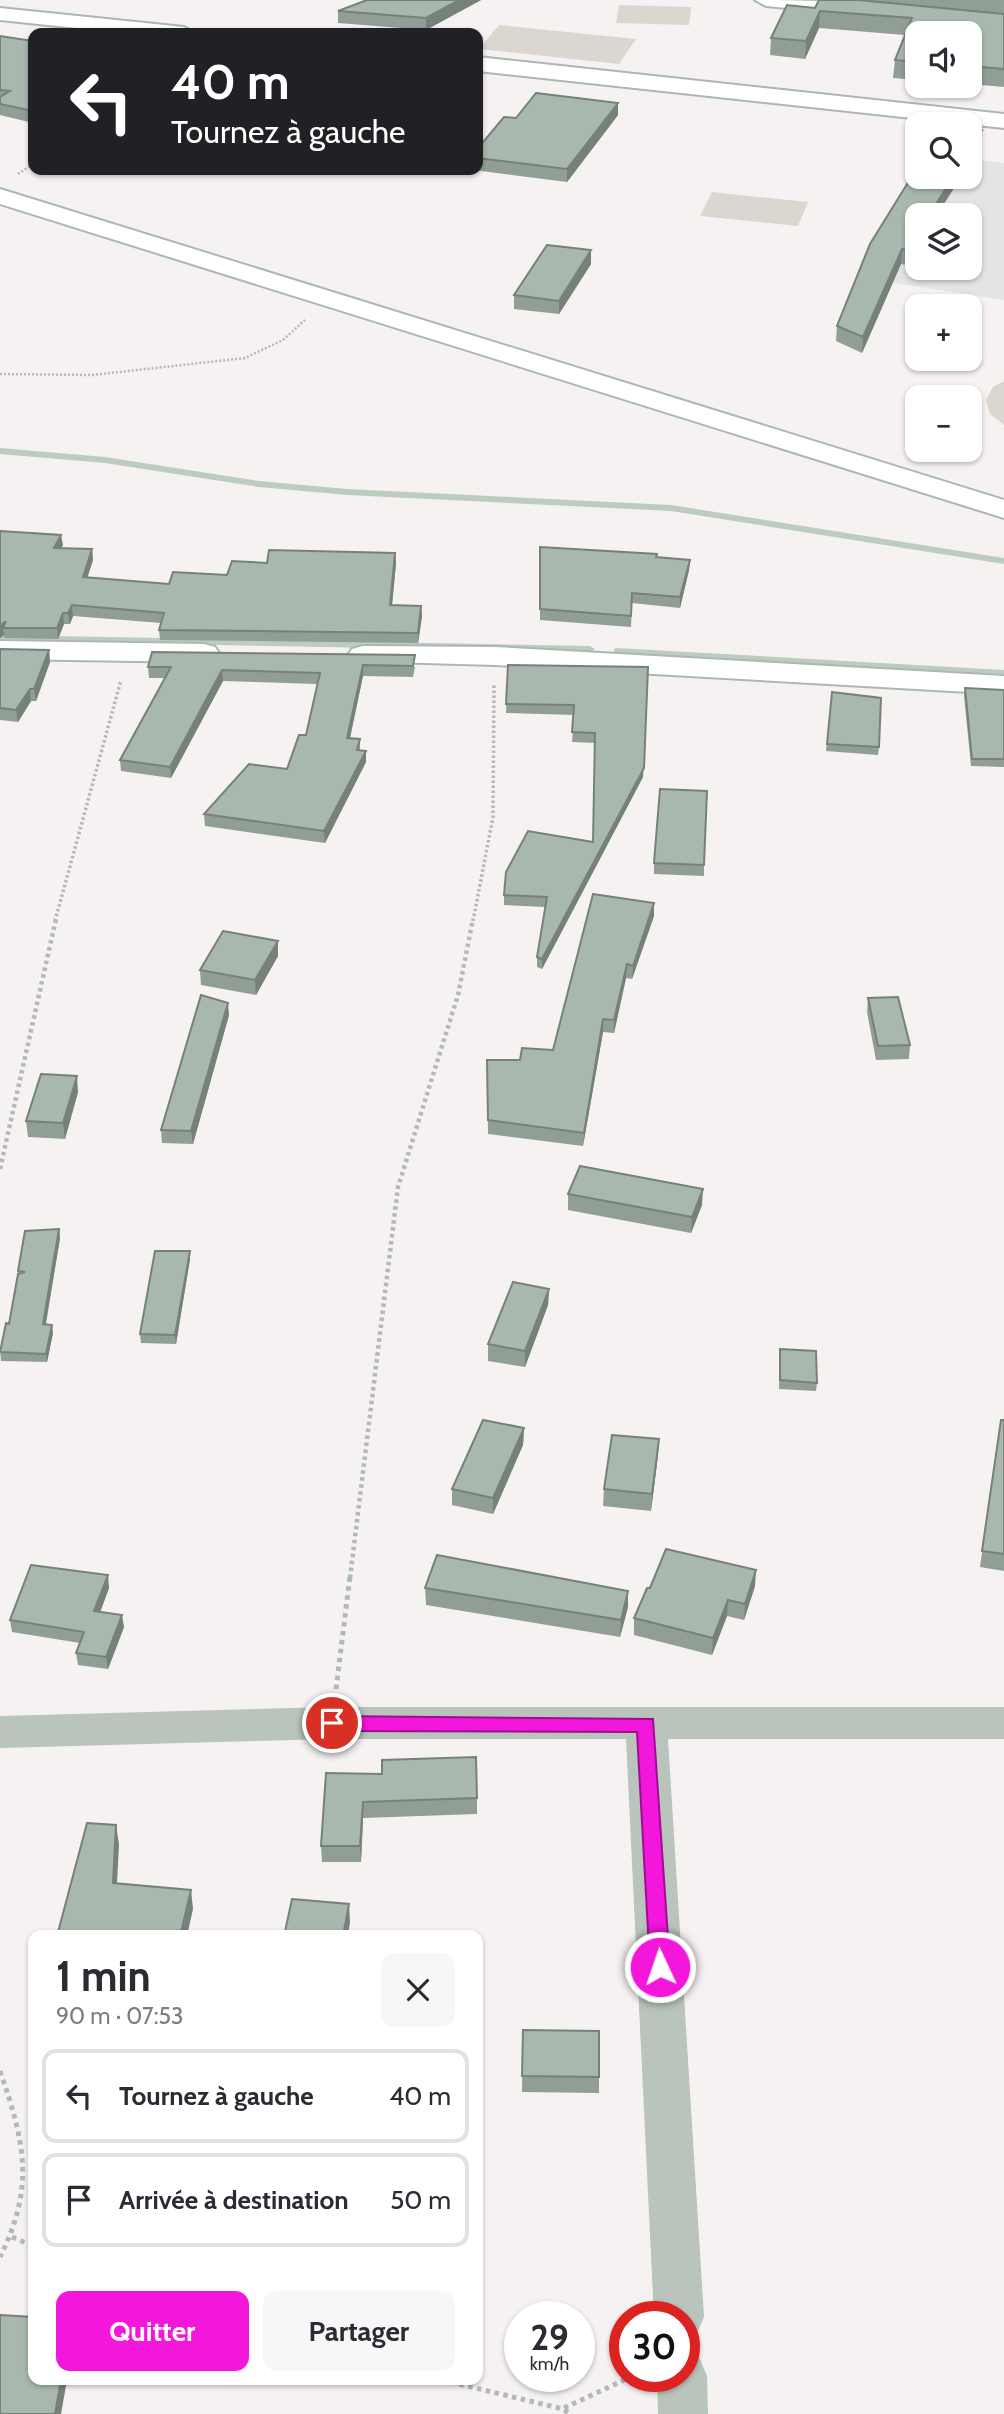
<!DOCTYPE html>
<html lang="fr">
<head>
<meta charset="utf-8">
<style>
  :root { --surface:#fff; --page:#f7f7f7; --text:#2b2b33; --muted:#7c7c81; --line:#e1e1e2; --accent:#f316db }
  body { margin:0; font-family:Cabin,sans-serif; background:var(--page); color:var(--text); height:100vh; display:flex; flex-direction:column; font-size:26px; white-space:nowrap }
  * { box-sizing:border-box; margin:0 }
  p { font-size:23px; color:var(--muted) }
  .icon { flex:none; width:38px; height:38px; fill:none; stroke:currentColor; stroke-width:2; stroke-linecap:round; stroke-linejoin:round }
  .map { position:relative; flex:1; overflow:hidden }
  .details { position:absolute; left:28px; top:1930px; width:455px; height:455px; display:flex; flex-direction:column; background:var(--surface); border-radius:14px; box-shadow:0 2px 5px #0004 }
  .details>* { flex:none }
  .banner { position:absolute; left:28px; top:28px; width:455px; height:147px; border-radius:14px; box-shadow:0 2px 5px #0004; background:#202124; color:#fff; overflow:hidden }
  .controls { position:absolute; left:905px; top:21px; display:grid; gap:14px }
  .controls a { display:grid; place-items:center; width:77px; height:77px; border-radius:14px; background:var(--surface); box-shadow:0 2px 5px #0004; font-size:35px }
  .speed { position:absolute; left:504px; top:2301px; display:flex; gap:14px; font-size:35px; font-weight:700; text-align:center }
  .speed>* { display:grid; place-content:center; width:91px; height:91px; border-radius:50%; background:var(--surface); box-shadow:0 2px 5px #0004; line-height:1 }
  .speed small { font-size:18px; font-weight:400 }
  .speed .limit { border:10px solid #d22; background:#fff; color:#111 }
  .pin { position:absolute; display:grid; place-items:center; width:60px; height:60px; color:#fff; margin:-30px; border:4px solid #fff; border-radius:50%; box-shadow:0 2px 7px #0007 }
  .me { position:absolute; width:77px; margin:-38px; rotate:357deg; stroke-linejoin:round; filter:drop-shadow(0 0 5px #0008) }
  .turn { display:flex; align-items:center; gap:24px; height:147px; padding:0 28px; font-size:32px }
  .turn .icon { width:91px; height:91px; stroke-width:2.5 }
  .turn b { display:block; font-size:49px; line-height:60px }
  .round { display:grid; place-items:center; flex:none; width:74px; height:74px; border-radius:14px; background:var(--page) }
  .head { display:flex; align-items:center; justify-content:space-between; height:119px; padding:0 28px }
  h1 { font-size:42px; font-weight:700; line-height:52px }
  .cta { display:flex; gap:14px; margin-top:auto; padding:14px 28px }
  .cta a { flex:1; height:80px; border-radius:14px; background:var(--accent); color:#fff; font-size:28px; font-weight:700; line-height:80px; text-align:center }
  .cta a+a { background:var(--page); color:var(--text) }
  ul { padding:0; list-style:none }
  li { display:flex; align-items:center; gap:21px; height:94px; margin:0 14px 10px; padding:0 14px; border:4px solid var(--line); border-radius:14px }
  li div { flex:1 }
  li b { display:block; font-size:26px }
  li em { font-style:normal }
  .map>svg:first-child { display:block }
</style>
</head>
<body>
<div class="map">
<svg width="1004" height="2414" viewBox="0 0 1004 2414">
  <rect width="100%" height="100%" fill="#f6f2f2"/>
  <!-- built -->
  <path fill="#e4e4e2" fill-rule="evenodd" d="M 970,159 L 1004,163 L 1004,300 L 862,278 L 923,177 L 970,177 ZM 917,215 L 970,215 L 970,268 L 917,268 Z"/>
  <!-- green -->
  <path fill="#dcd6d1" d="M 619,5 L 691,7 L 689,25 L 616,23 Z
    M 499,25 L 636,39 L 619,64 L 479,49 Z
    M 712,192 L 808,202 L 798,226 L 700,216 Z
    M 1004,381 L 1004,425 L 990,414 L 986,400 L 993,387 Z"/>
  <g fill="none" stroke-linecap="round" stroke-linejoin="round">
    <!-- stream -->
    <path fill="#bccdbf" fill-rule="evenodd" d="M 0,448 L 105,457 L 259,481 L 347,489 L 671,505 L 1004,558 L 1004,564 L 671,511 L 347,495 L 259,487 L 105,463 L 0,454 Z
      M 0,635 L 590,646 L 595,649 L 590,652 L 0,641 Z
      M 617,648 L 1004,670 L 1004,676 L 614,653 L 614,649 Z"/>
    <!-- secondary casing -->
    <g stroke="#abb9b0" stroke-width="4">
      <path id="secondary" d="M 755,0 C 777,0 870,0 881,10 L 870,16 L 766,6 Z
        M 0,189 L 1004,500 L 1004,518 L 0,204 Z
        M 0,641 L 204,644 L 215,647 L 219,653 L 215,659 L 204,662 L 0,659 Z
        M 363,646 L 495,647 L 1004,676 L 1004,694 L 495,665 L 352,661 L 348,655 L 352,649 Z"/>
    </g>
    <!-- primary casing -->
    <g stroke="#abb7af" stroke-width="4">
      <path id="primary" d="M 0,8 L 184,27 L 195,33 L 124,33 L 0,20 Z
        M 478,57 L 1004,114 L 1004,128 L 478,71 Z"/>
    </g>
    <!-- path-far3 -->
    <path stroke="#b2bab5" stroke-width="2.5" stroke-dasharray="2 2" stroke-linecap="butt" d="M 18,174 L 33,164
      M 0,374 L 92,375 L 245,358 L 283,340 L 305,320"/>
    <!-- path-far2 -->
    <path stroke="#b2bab5" stroke-width="3.5" stroke-dasharray="2.5 2.5" stroke-linecap="butt" d="M 55,921 L 121,680
      M 473,921 L 493,817 L 494,685"/>
    <!-- path-far1 -->
    <path stroke="#b2bab5" stroke-width="4.5" stroke-dasharray="3.5 3.5" stroke-linecap="butt" d="M 0,1169 L 56,919
      M 350,1578 L 398,1187 L 458,995 L 473,919"/>
    <!-- path -->
    <path stroke="#b2bab5" stroke-width="5" stroke-dasharray="4.5 4.5" stroke-linecap="butt" d="M 336,1689 L 350,1576
      M 0,2071 C 25,2143 35,2187 0,2257
      M 12,2237 L 33,2246
      M 442,2380 L 563,2409 L 570,2414
      M 564,2408 L 633,2376"/>
    <!-- street -->
    <path fill="#b9c4bc" fill-rule="evenodd" d="M 332,1707 L 1004,1707 L 1004,1739 L 668,1739 L 704,2317 L 697,2333 L 684,2338 L 684,2317 L 654,2317 L 626,1739 L 332,1739 L 0,1748 L 0,1716 Z
      M 684,2353 L 700,2359 L 707,2376 L 708,2414 L 658,2414 L 657,2376 L 684,2376 Z"/>
    <!-- secondary -->
    <use href="#secondary" fill="#fff" fill-rule="evenodd"/>
    <!-- primary -->
    <use href="#primary" fill="#fff" fill-rule="evenodd"/>
  </g>
  <!-- wall -->
  <path fill="#919e96" d="M 367,0 L 481,0 L 426,30 L 338,23 L 338,11 Z
    M 819,0 L 1004,0 L 1004,87 L 970,84 L 970,33 L 917,33 L 917,80 L 893,78 L 895,60 L 905,35 L 819,28 L 805,59 L 770,55 L 771,38 L 815,8 Z
    M 0,36 L 33,41 L 33,123 L 0,115 Z
    M 618,103 L 618,115 L 567,182 L 474,170 L 478,170 L 478,148 L 516,118 Z
    M 917,168 L 906,265 L 901,264 L 862,353 L 836,341 L 837,326 Z
    M 591,250 L 591,264 L 559,314 L 514,309 L 514,295 Z
    M 0,531 L 63,545 L 61,548 L 92,549 L 93,560 L 87,577 L 169,584 L 227,575 L 267,563 L 395,553 L 396,563 L 392,605 L 421,606 L 422,616 L 418,643 L 160,640 L 159,630 L 161,623 L 73,616 L 70,624 L 64,624 L 58,639 L 4,638 L 4,635 L 0,638 Z
    M 540,547 L 690,560 L 689,570 L 680,608 L 632,603 L 631,627 L 540,620 Z
    M 0,649 L 49,650 L 50,662 L 36,701 L 31,701 L 18,722 L 0,720 Z
    M 152,652 L 415,667 L 413,677 L 363,676 L 350,739 L 360,739 L 360,750 L 366,762 L 325,843 L 205,826 L 204,814 L 287,769 L 306,735 L 318,684 L 223,681 L 171,778 L 121,771 L 120,760 L 165,678 L 149,678 L 148,667 Z
    M 508,665 L 648,667 L 643,777 L 542,969 L 537,967 L 537,957 L 545,907 L 504,905 L 504,895 L 593,842 L 595,743 L 572,742 L 574,715 L 506,713 Z
    M 965,688 L 1004,690 L 1004,767 L 971,766 L 964,696 Z
    M 832,692 L 879,747 L 878,755 L 826,751 Z
    M 654,863 L 704,865 L 704,876 L 654,874 Z
    M 654,916 L 632,979 L 626,978 L 614,1033 L 603,1032 L 583,1146 L 488,1134 L 487,1060 L 520,1060 L 553,1050 Z
    M 278,941 L 278,956 L 256,995 L 201,985 L 200,970 Z
    M 868,998 L 910,1045 L 909,1059 L 876,1060 L 867,1012 Z
    M 229,1015 L 193,1144 L 162,1143 L 161,1130 Z
    M 78,1092 L 65,1139 L 28,1137 L 26,1121 Z
    M 568,1194 L 702,1205 L 691,1233 L 568,1210 Z
    M 59,1229 L 60,1238 L 46,1324 L 53,1333 L 47,1362 L 1,1361 L 0,1350 L 9,1324 L 18,1271 Z
    M 190,1251 L 190,1259 L 176,1344 L 141,1343 L 140,1334 Z
    M 549,1289 L 548,1305 L 525,1367 L 488,1361 L 488,1344 Z
    M 780,1349 L 817,1383 L 816,1391 L 779,1389 Z
    M 1001,1420 L 1004,1420 L 1004,1571 L 980,1567 Z
    M 524,1428 L 523,1445 L 493,1514 L 452,1505 L 452,1489 Z
    M 658,1455 L 651,1511 L 603,1506 L 604,1489 Z
    M 755,1586 L 744,1620 L 727,1616 L 712,1655 L 634,1635 L 634,1618 L 650,1588 Z
    M 109,1588 L 100,1612 L 124,1627 L 108,1669 L 78,1665 L 76,1653 L 80,1643 L 12,1632 L 10,1620 Z
    M 425,1588 L 628,1591 L 628,1607 L 620,1637 L 426,1605 Z
    M 326,1773 L 477,1798 L 477,1814 L 363,1818 L 361,1862 L 322,1862 L 321,1846 Z
    M 523,2030 L 599,2077 L 599,2093 L 522,2092 Z"/>
  <!-- shaded-wall -->
  <path fill="#76817a" d="M 459,0 L 481,0 L 426,30 L 426,18 Z
    M 820,11 L 819,28 L 805,59 L 806,41 Z
    M 618,103 L 618,115 L 567,182 L 567,169 Z
    M 982,130 L 980,145 L 970,163 L 970,150 Z
    M 953,177 L 961,177 L 937,215 L 929,215 Z
    M 917,235 L 917,248 L 906,265 L 908,250 Z
    M 902,249 L 901,264 L 862,353 L 863,337 Z
    M 591,250 L 591,264 L 559,314 L 559,301 Z
    M 61,535 L 63,545 L 55,559 L 54,548 Z
    M 92,549 L 93,560 L 84,588 L 83,577 Z
    M 395,553 L 396,563 L 391,616 L 390,605 Z
    M 690,560 L 689,570 L 680,608 L 680,597 Z
    M 72,605 L 73,616 L 70,624 L 68,613 Z
    M 421,606 L 422,616 L 418,643 L 418,633 Z
    M 63,613 L 64,624 L 58,639 L 57,628 Z
    M 6,621 L 3,628 L 4,635 L 0,638 L 0,626 Z
    M 49,650 L 50,662 L 36,701 L 34,689 Z
    M 363,665 L 363,676 L 347,750 L 347,738 Z
    M 648,667 L 643,777 L 542,969 L 542,959 L 644,768 Z
    M 222,670 L 223,681 L 171,778 L 170,767 Z
    M 30,689 L 31,701 L 18,722 L 16,710 Z
    M 366,751 L 366,762 L 325,843 L 324,831 Z
    M 654,903 L 654,916 L 632,979 L 633,966 Z
    M 278,941 L 278,956 L 256,995 L 255,980 Z
    M 627,964 L 626,978 L 614,1033 L 614,1020 Z
    M 228,1003 L 229,1015 L 193,1144 L 191,1131 Z
    M 603,1019 L 603,1032 L 583,1146 L 584,1133 Z
    M 77,1076 L 78,1092 L 65,1139 L 63,1123 Z
    M 703,1189 L 702,1205 L 691,1233 L 692,1217 Z
    M 59,1229 L 60,1238 L 44,1333 L 43,1324 Z
    M 190,1251 L 190,1259 L 176,1344 L 175,1335 Z
    M 549,1289 L 548,1305 L 525,1367 L 525,1351 Z
    M 52,1325 L 53,1333 L 47,1362 L 46,1354 Z
    M 524,1428 L 523,1445 L 493,1514 L 493,1498 Z
    M 659,1439 L 658,1455 L 651,1511 L 652,1494 Z
    M 756,1570 L 755,1586 L 744,1620 L 745,1604 Z
    M 108,1575 L 109,1588 L 96,1623 L 94,1611 Z
    M 628,1591 L 628,1607 L 620,1637 L 621,1620 Z
    M 728,1600 L 727,1616 L 712,1655 L 713,1638 Z
    M 122,1615 L 124,1627 L 108,1669 L 106,1657 Z
    M 363,1802 L 363,1818 L 361,1862 L 360,1846 Z
    M 116,1825 L 119,1844 L 116,1902 L 113,1883 Z
    M 191,1890 L 193,1909 L 187,1936 L 180,1936 Z
    M 349,1904 L 350,1922 L 348,1936 L 343,1936 Z
    M 61,2380 L 67,2380 L 61,2414 L 55,2414 Z"/>
  <!-- building -->
  <path fill="#a9b8ae" stroke="#76817a" stroke-width="2" d="M 367,0 L 459,0 L 426,18 L 338,11 Z
    M 819,0 L 858,0 L 1004,14 L 1004,69 L 970,66 L 970,33 L 917,33 L 917,62 L 895,60 L 912,18 L 820,11 L 806,41 L 771,38 L 787,5 L 815,8 Z
    M 0,36 L 33,41 L 33,111 L 0,104 L 0,97 L 10,91 L 0,90 Z
    M 536,93 L 618,103 L 567,169 L 478,158 L 478,148 L 504,117 L 516,118 Z
    M 970,129 L 982,130 L 970,150 Z
    M 917,168 L 917,177 L 953,177 L 929,215 L 917,215 L 917,235 L 908,250 L 902,249 L 863,337 L 837,326 L 870,244 Z
    M 547,245 L 591,250 L 559,301 L 514,295 Z
    M 0,531 L 61,535 L 54,548 L 92,549 L 83,577 L 169,584 L 173,572 L 227,575 L 232,561 L 267,563 L 269,550 L 395,553 L 390,605 L 421,606 L 418,633 L 159,630 L 164,613 L 72,605 L 68,613 L 63,613 L 57,628 L 3,628 L 6,621 L 0,626 Z
    M 540,547 L 657,554 L 656,557 L 690,560 L 680,597 L 632,593 L 631,616 L 540,609 Z
    M 0,649 L 49,650 L 34,689 L 30,689 L 16,710 L 0,708 Z
    M 152,652 L 415,655 L 413,666 L 363,665 L 347,738 L 360,739 L 357,750 L 366,751 L 324,831 L 204,814 L 249,764 L 287,769 L 299,735 L 306,735 L 320,673 L 222,670 L 170,767 L 120,760 L 171,667 L 148,667 Z
    M 508,665 L 648,667 L 644,768 L 542,959 L 537,957 L 547,897 L 504,895 L 506,872 L 528,831 L 593,842 L 595,733 L 572,732 L 574,705 L 506,704 Z
    M 965,688 L 1004,690 L 1004,759 L 972,759 Z
    M 832,692 L 881,698 L 879,747 L 827,744 Z
    M 660,789 L 707,791 L 704,865 L 654,863 Z
    M 593,894 L 654,903 L 633,966 L 627,964 L 614,1020 L 603,1019 L 584,1133 L 488,1120 L 487,1060 L 520,1060 L 522,1048 L 553,1050 Z
    M 223,931 L 278,941 L 255,980 L 200,970 Z
    M 201,995 L 228,1003 L 191,1131 L 161,1130 Z
    M 898,997 L 910,1045 L 878,1046 L 868,998 Z
    M 41,1074 L 77,1076 L 63,1123 L 26,1121 Z
    M 580,1166 L 703,1189 L 692,1217 L 568,1194 Z
    M 59,1229 L 43,1324 L 52,1325 L 46,1354 L 0,1352 L 6,1323 L 9,1324 L 18,1274 L 25,1272 L 18,1271 L 25,1231 Z
    M 155,1251 L 190,1251 L 175,1335 L 140,1334 Z
    M 513,1282 L 549,1289 L 525,1351 L 488,1344 Z
    M 780,1349 L 816,1351 L 817,1383 L 780,1380 Z
    M 483,1420 L 524,1428 L 493,1498 L 452,1489 Z
    M 1001,1420 L 1004,1420 L 1004,1554 L 982,1551 Z
    M 612,1435 L 659,1439 L 652,1494 L 604,1489 Z
    M 666,1549 L 756,1570 L 745,1604 L 728,1600 L 713,1638 L 634,1618 L 647,1588 L 650,1588 Z
    M 437,1555 L 628,1591 L 621,1620 L 425,1588 Z
    M 31,1565 L 108,1575 L 94,1611 L 122,1615 L 106,1657 L 76,1653 L 84,1632 L 10,1620 Z
    M 476,1757 L 477,1798 L 363,1802 L 360,1846 L 321,1846 L 326,1773 L 382,1774 L 382,1760 Z
    M 87,1823 L 116,1825 L 113,1883 L 191,1890 L 180,1936 L 57,1936 Z
    M 292,1899 L 349,1904 L 343,1936 L 284,1936 Z
    M 523,2030 L 599,2031 L 599,2077 L 522,2076 Z
    M 0,2315 L 33,2317 L 33,2380 L 61,2380 L 55,2414 L 0,2414 Z"/>
  <!-- route -->
  <path fill="#f316db" stroke="#9e0e8e" stroke-width="2" d="M 332,1716 L 653,1719 L 670,1967 L 667,1973 L 660,1975 L 653,1973 L 650,1967 L 637,1732 L 332,1731 L 322,1723 Z"/>
</svg>
<div class="controls">
<a><svg class="icon" aria-label="sound" viewBox="0 0 24 24"><path d="M4 9h4l5-4v14l-5-4H4zM17 9q2 3 0 6"/></svg></a>
<a><svg class="icon" aria-label="search" viewBox="0 0 24 24"><circle cx="10" cy="10" r="6"/><path d="M15 15l6 6"/></svg></a>
<a><svg class="icon" aria-label="layers" viewBox="0 0 24 24"><path d="M12 4l9 5-9 5-9-5zM3 14l9 5 9-5"/></svg></a>
<a>+</a>
<a>−</a>
</div>
<div class="speed"><div>29<small>km/h</small></div><div class="limit">30</div></div>
<div class="pin" style="left:332px;top:1723px;background:#d93025"><svg class="icon" aria-label="arrive" viewBox="0 0 24 24"><path d="M6 21V4h12l-3 4 3 4H6"/></svg></div>
<svg class="me" style="left:660px;top:1967px" viewBox="-20 -20 40 40"><circle r="17" fill="#f316db" stroke="#fff" stroke-width="3"/><path d="M0-11L8 9 0 5-8 9z" fill="#fff"/></svg>
<div class="banner">
<div class="turn"><svg class="icon" aria-label="left" viewBox="0 0 24 24"><path d="M17 20v-9H6M10 6l-5 5 5 5"/></svg><div><b>40 m</b>Tournez à gauche</div></div>
</div>
<section class="details">
<div class="head"><div><h1>1 min</h1><p>90 m · 07:53</p></div><a class="round"><svg class="icon" aria-label="close" viewBox="0 0 24 24"><path d="M6 6l12 12M18 6L6 18"/></svg></a></div>
<ul>
<li><svg class="icon" aria-label="left" viewBox="0 0 24 24"><path d="M17 20v-9H6M10 6l-5 5 5 5"/></svg><div><b>Tournez à gauche</b></div><em>40 m</em></li>
<li><svg class="icon" aria-label="arrive" viewBox="0 0 24 24"><path d="M6 21V4h12l-3 4 3 4H6"/></svg><div><b>Arrivée à destination</b></div><em>50 m</em></li>
</ul>
<div class="cta"><a>Quitter</a><a>Partager</a></div>
</section>
</div>
</body>
</html>
